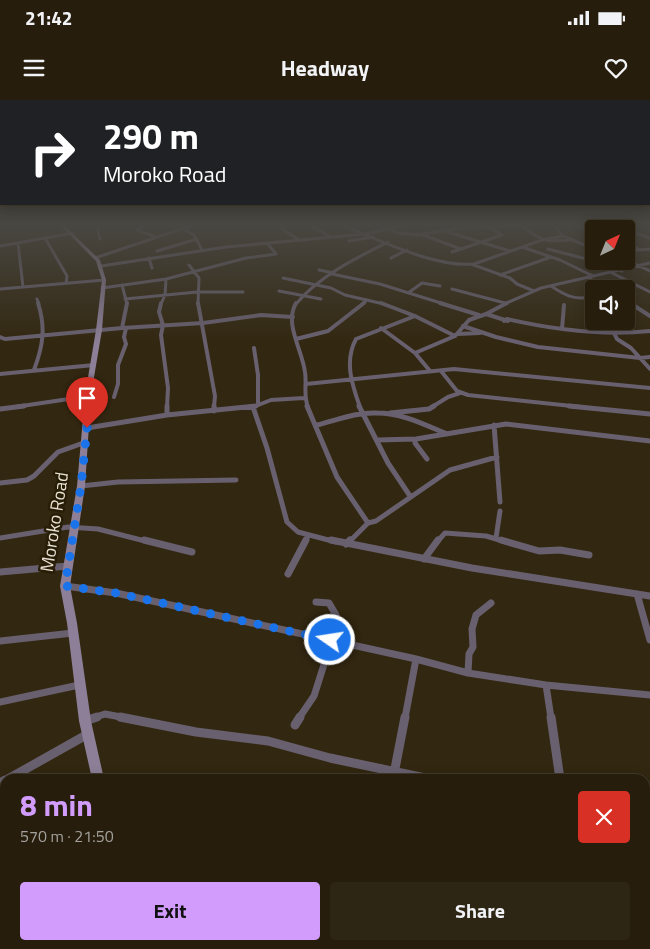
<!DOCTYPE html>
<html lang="en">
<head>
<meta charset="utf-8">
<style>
  :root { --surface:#261d0c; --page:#2e2615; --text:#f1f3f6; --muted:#a4a29d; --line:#423b2d; --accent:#d29cfd }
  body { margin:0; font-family:"Titillium Web",sans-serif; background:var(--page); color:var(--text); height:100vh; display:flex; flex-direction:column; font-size:19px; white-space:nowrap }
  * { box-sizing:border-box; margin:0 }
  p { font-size:16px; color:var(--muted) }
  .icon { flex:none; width:28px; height:28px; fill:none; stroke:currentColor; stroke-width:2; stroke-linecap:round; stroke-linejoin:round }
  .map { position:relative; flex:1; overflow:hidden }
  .details { position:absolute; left:0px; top:674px; width:650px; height:176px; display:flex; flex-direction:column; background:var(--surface); border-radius:15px 15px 0 0; box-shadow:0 2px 12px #0003,0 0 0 1px var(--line) }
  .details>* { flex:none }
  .hud { position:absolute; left:0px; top:0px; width:650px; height:105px; box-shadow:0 2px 12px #0003,0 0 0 1px var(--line); background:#202124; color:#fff; overflow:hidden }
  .needle { width:32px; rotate:43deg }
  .fabs { position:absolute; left:585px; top:120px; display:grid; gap:10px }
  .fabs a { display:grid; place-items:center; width:50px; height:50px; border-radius:5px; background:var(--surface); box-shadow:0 2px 12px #0003,0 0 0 1px var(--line); font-size:25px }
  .pin { position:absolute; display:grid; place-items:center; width:42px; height:42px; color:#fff; margin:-51px -21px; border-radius:50% 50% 50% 0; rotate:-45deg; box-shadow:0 0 5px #0007 }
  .pin .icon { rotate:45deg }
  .me { position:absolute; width:55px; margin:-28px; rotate:283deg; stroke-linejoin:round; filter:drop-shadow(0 0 4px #0008) }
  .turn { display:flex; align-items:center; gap:18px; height:105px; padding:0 20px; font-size:22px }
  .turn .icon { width:65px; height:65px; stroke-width:2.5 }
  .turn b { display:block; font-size:35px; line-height:42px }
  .round { display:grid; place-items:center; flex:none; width:52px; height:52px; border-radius:5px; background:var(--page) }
  .summary { display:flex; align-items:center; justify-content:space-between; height:85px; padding:0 20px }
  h1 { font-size:30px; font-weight:700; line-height:38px; color:var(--accent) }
  .action { display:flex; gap:10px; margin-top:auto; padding:10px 20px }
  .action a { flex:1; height:58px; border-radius:5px; background:var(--accent); color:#111; font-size:20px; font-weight:700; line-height:58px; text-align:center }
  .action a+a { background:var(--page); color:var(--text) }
  .status { display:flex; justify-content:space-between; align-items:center; height:35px; padding:0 25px; background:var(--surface); direction:ltr }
  .status svg { height:14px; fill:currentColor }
  header { display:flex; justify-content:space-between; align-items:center; height:65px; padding:0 20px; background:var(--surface); font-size:22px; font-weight:700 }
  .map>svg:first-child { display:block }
</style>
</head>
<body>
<div class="status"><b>21:42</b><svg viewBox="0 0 49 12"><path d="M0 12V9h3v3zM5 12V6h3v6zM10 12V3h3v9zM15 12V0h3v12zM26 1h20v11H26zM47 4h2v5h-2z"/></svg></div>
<header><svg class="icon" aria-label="menu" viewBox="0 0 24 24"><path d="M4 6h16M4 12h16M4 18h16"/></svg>Headway<svg class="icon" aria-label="heart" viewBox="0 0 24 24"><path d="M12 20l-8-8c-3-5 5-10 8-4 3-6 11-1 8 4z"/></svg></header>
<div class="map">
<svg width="650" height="849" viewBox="0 0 650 849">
  <rect width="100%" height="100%" fill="#322710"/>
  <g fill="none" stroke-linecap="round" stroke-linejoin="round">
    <!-- street-far4 -->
    <path stroke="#68606f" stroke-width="3" d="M 97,125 L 100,139
      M 145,125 L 137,130 L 156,137
      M 288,125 L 281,128 L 299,140
      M 310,125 L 330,137
      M 341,125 C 378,139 434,168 474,164 L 542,140 L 563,136
      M 381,125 L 398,133 L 423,135 L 461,149
      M 520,125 C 544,142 542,142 571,140
      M 554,125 L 563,136 L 594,149
      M 577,125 L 594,131
      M 616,125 L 626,129
      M 182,128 L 194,135 L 202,150
      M 586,128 L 596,125
      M 626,129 L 650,138
      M 445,131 L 510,151
      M 416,135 L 461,128 L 521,125
      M 45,138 L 67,176 L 66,183
      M 349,141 L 373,137
      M 18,143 L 23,187
      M 626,144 L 638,149
      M 0,146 L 73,133
      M 522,147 L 560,160 L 593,176
      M 548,149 L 594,161
      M 157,151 L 197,139
      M 626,151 L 650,149
      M 452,152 L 502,135 L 491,128
      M 95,158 L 193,125
      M 149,158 L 152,168
      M 391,158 L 407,150
      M 626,160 L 650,171
      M 597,161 L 622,171
      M 471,164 L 510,178 L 517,184 L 534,191
      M 189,165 L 199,178 L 198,204
      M 101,166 L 226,147 L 365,134 L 406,125
      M 319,170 L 334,173
      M 612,173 L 650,192
      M 332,174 L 380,184 L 444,204
      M 500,175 L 551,157
      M 587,177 L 607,189
      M 283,178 L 331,188 L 345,195 L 384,204
      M 122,185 L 127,204
      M 551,186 C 566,196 576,201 594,196
      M 102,188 L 166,179 L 246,158 L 276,154 L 267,143
      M 0,189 L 104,180
      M 452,189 L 505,203
      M 279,191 L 321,199
      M 408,193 L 422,183 L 440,186
      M 37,199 L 39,204
      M 125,199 L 197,192 L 243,192
      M 626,200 L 632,204
      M 161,204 L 165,195 L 166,179
      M 296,204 C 319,176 356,158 388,142
      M 362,204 L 367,200
      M 504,204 L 541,188 L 650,163"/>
    <!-- street-far3 -->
    <path stroke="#68606f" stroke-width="4" d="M 161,203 L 159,212 L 163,225 L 161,235 L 168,288 L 167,307
      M 198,203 L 215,296 L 214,307
      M 296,203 C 284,224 302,249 305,272 C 307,284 303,295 308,307
      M 381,203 L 415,216 L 455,236
      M 440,203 L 479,215
      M 630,203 L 650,216
      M 486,214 L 508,221
      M 504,221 L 507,219 C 555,230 601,236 650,231
      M 608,221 L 617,239 L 631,248 L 650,269
      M 463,226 L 496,237 L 538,247 L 640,258 L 650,257
      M 122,228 L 127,203
      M 381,228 L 415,253 L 430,271
      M 562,229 L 564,205
      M 457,234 L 480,233
      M 0,237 L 5,239 L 122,228 L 203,223 L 261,215 L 293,217
      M 296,239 L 328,231 L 364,203
      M 254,248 L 258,275 L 258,303
      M 415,253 L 455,236 L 469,220 L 486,214 L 507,203
      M 34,270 C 43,246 46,228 38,203
      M 441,271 L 457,291 L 468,295 L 581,307
      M 0,274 L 94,265
      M 306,284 L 454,269 L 650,288
      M 114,297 L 118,284 L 118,265 L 126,244 L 124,237 L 126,228
      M 15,307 L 89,296
      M 253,307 L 271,300 L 304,298
      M 360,307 C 352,285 344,261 356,239 L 415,216
      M 432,307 L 448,297 L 460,293"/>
    <!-- street-far2 -->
    <path stroke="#68606f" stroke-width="5" d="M 307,306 L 337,377 L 368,423
      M 359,306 L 388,363 L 410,396
      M 569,306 L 650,314
      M 253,307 L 267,348 L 287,422 L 298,432 L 336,442
      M 0,309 L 24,306
      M 214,311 L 214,306
      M 390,313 L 429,309 L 434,306
      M 167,315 L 167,306
      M 317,325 C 337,320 357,312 377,313 C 402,313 425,325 447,334
      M 494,325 L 500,402
      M 87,328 L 167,315 L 256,306
      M 416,339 L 415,343 L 427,359
      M 377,340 L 416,339 L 506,324 L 650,341
      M 0,383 L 27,380 L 34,376 L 58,352 L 86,342
      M 81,386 L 118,382 L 236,380
      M 0,438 L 68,427 L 98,429 L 149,442
      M 496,438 L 500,411
      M 305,442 L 308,436
      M 349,442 L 368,423 L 376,421 L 450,370 L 497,357
      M 437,442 L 445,433 L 486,436 L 506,442"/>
    <!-- street-far1 -->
    <path stroke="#68606f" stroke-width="7" d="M 144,440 L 192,452
      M 331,440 L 472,468 L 650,496
      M 501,440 L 539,451 L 560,450 L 589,455
      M 346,444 L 350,440
      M 424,459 L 438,440
      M 0,472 L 68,466
      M 288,474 L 306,440
      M 65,486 L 116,493 L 416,559 L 468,573 L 546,585 L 650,595
      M 637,494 L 650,540
      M 0,541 L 73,533
      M 468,573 L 469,554 L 473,547 L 472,529 L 476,515 L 491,503
      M 546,585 L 551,618
      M 0,602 L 79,585
      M 93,618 L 105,614 L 126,618
      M 299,618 L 314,596 L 327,555 L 336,515 L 329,503 L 316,502
      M 405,618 L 416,559"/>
    <!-- street -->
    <path stroke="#68606f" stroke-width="9" d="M 120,617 L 196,632 L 268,641 L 330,658 L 430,679
      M 551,617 L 560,679
      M 85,621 L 97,617
      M 295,625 L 300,617
      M 8,679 L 88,634
      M 393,679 L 405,617
      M 0,683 L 5,680
      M 645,727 L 650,728
      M 460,845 L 465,849
      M 356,849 L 357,845
      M 480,849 L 481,845
      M 634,849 L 635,845"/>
    <!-- secondary -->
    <path fill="#8c7f97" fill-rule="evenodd" d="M 60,125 L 64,125 L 100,160 L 106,180 L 102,230 L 91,295 L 85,386 L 70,486 L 77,523 L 91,621 L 104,679 L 92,679 L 79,621 L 67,523 L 60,486 L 77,386 L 85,295 L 96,230 L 102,180 L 96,161 Z
      M 129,845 L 145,845 L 146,849 L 130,849 Z"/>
  </g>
  <!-- sky -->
  <linearGradient id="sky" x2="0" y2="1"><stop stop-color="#1c1509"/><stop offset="0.51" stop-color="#494742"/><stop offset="1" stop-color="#494742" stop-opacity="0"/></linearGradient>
  <rect width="650" height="244" fill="url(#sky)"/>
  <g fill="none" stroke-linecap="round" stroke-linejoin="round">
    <!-- route -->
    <path stroke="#1a73e8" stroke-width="9" stroke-dasharray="0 16.2" d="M 87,328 L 81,386 L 65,486 L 116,493 L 330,540"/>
  </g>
  <g text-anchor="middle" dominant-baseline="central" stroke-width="5" stroke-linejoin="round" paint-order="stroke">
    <!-- street labels -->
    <g font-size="18" fill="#e9e1d3" stroke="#281d06">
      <text transform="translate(54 422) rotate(-81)">Moroko Road</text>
    </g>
  </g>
</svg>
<div class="fabs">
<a><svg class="needle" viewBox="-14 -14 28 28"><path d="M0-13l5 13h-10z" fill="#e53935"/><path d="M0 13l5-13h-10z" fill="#a4a29d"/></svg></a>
<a><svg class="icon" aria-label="sound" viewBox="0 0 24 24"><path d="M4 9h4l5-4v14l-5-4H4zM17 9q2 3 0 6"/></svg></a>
</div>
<div class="pin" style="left:87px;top:328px;background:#d93025"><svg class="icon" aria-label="arrive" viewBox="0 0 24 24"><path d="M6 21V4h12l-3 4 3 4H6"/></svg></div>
<svg class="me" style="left:330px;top:540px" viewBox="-20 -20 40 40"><circle r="17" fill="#1a73e8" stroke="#fff" stroke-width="3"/><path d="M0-11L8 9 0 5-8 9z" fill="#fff"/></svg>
<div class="hud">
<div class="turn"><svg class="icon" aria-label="right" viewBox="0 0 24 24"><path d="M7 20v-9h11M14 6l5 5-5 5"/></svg><div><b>290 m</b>Moroko Road</div></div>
</div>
<section class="details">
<div class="summary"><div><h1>8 min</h1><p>570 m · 21:50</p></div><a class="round" style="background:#d93025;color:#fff"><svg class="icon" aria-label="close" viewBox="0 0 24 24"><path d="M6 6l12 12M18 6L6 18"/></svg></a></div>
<div class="action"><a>Exit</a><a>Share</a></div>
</section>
</div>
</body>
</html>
